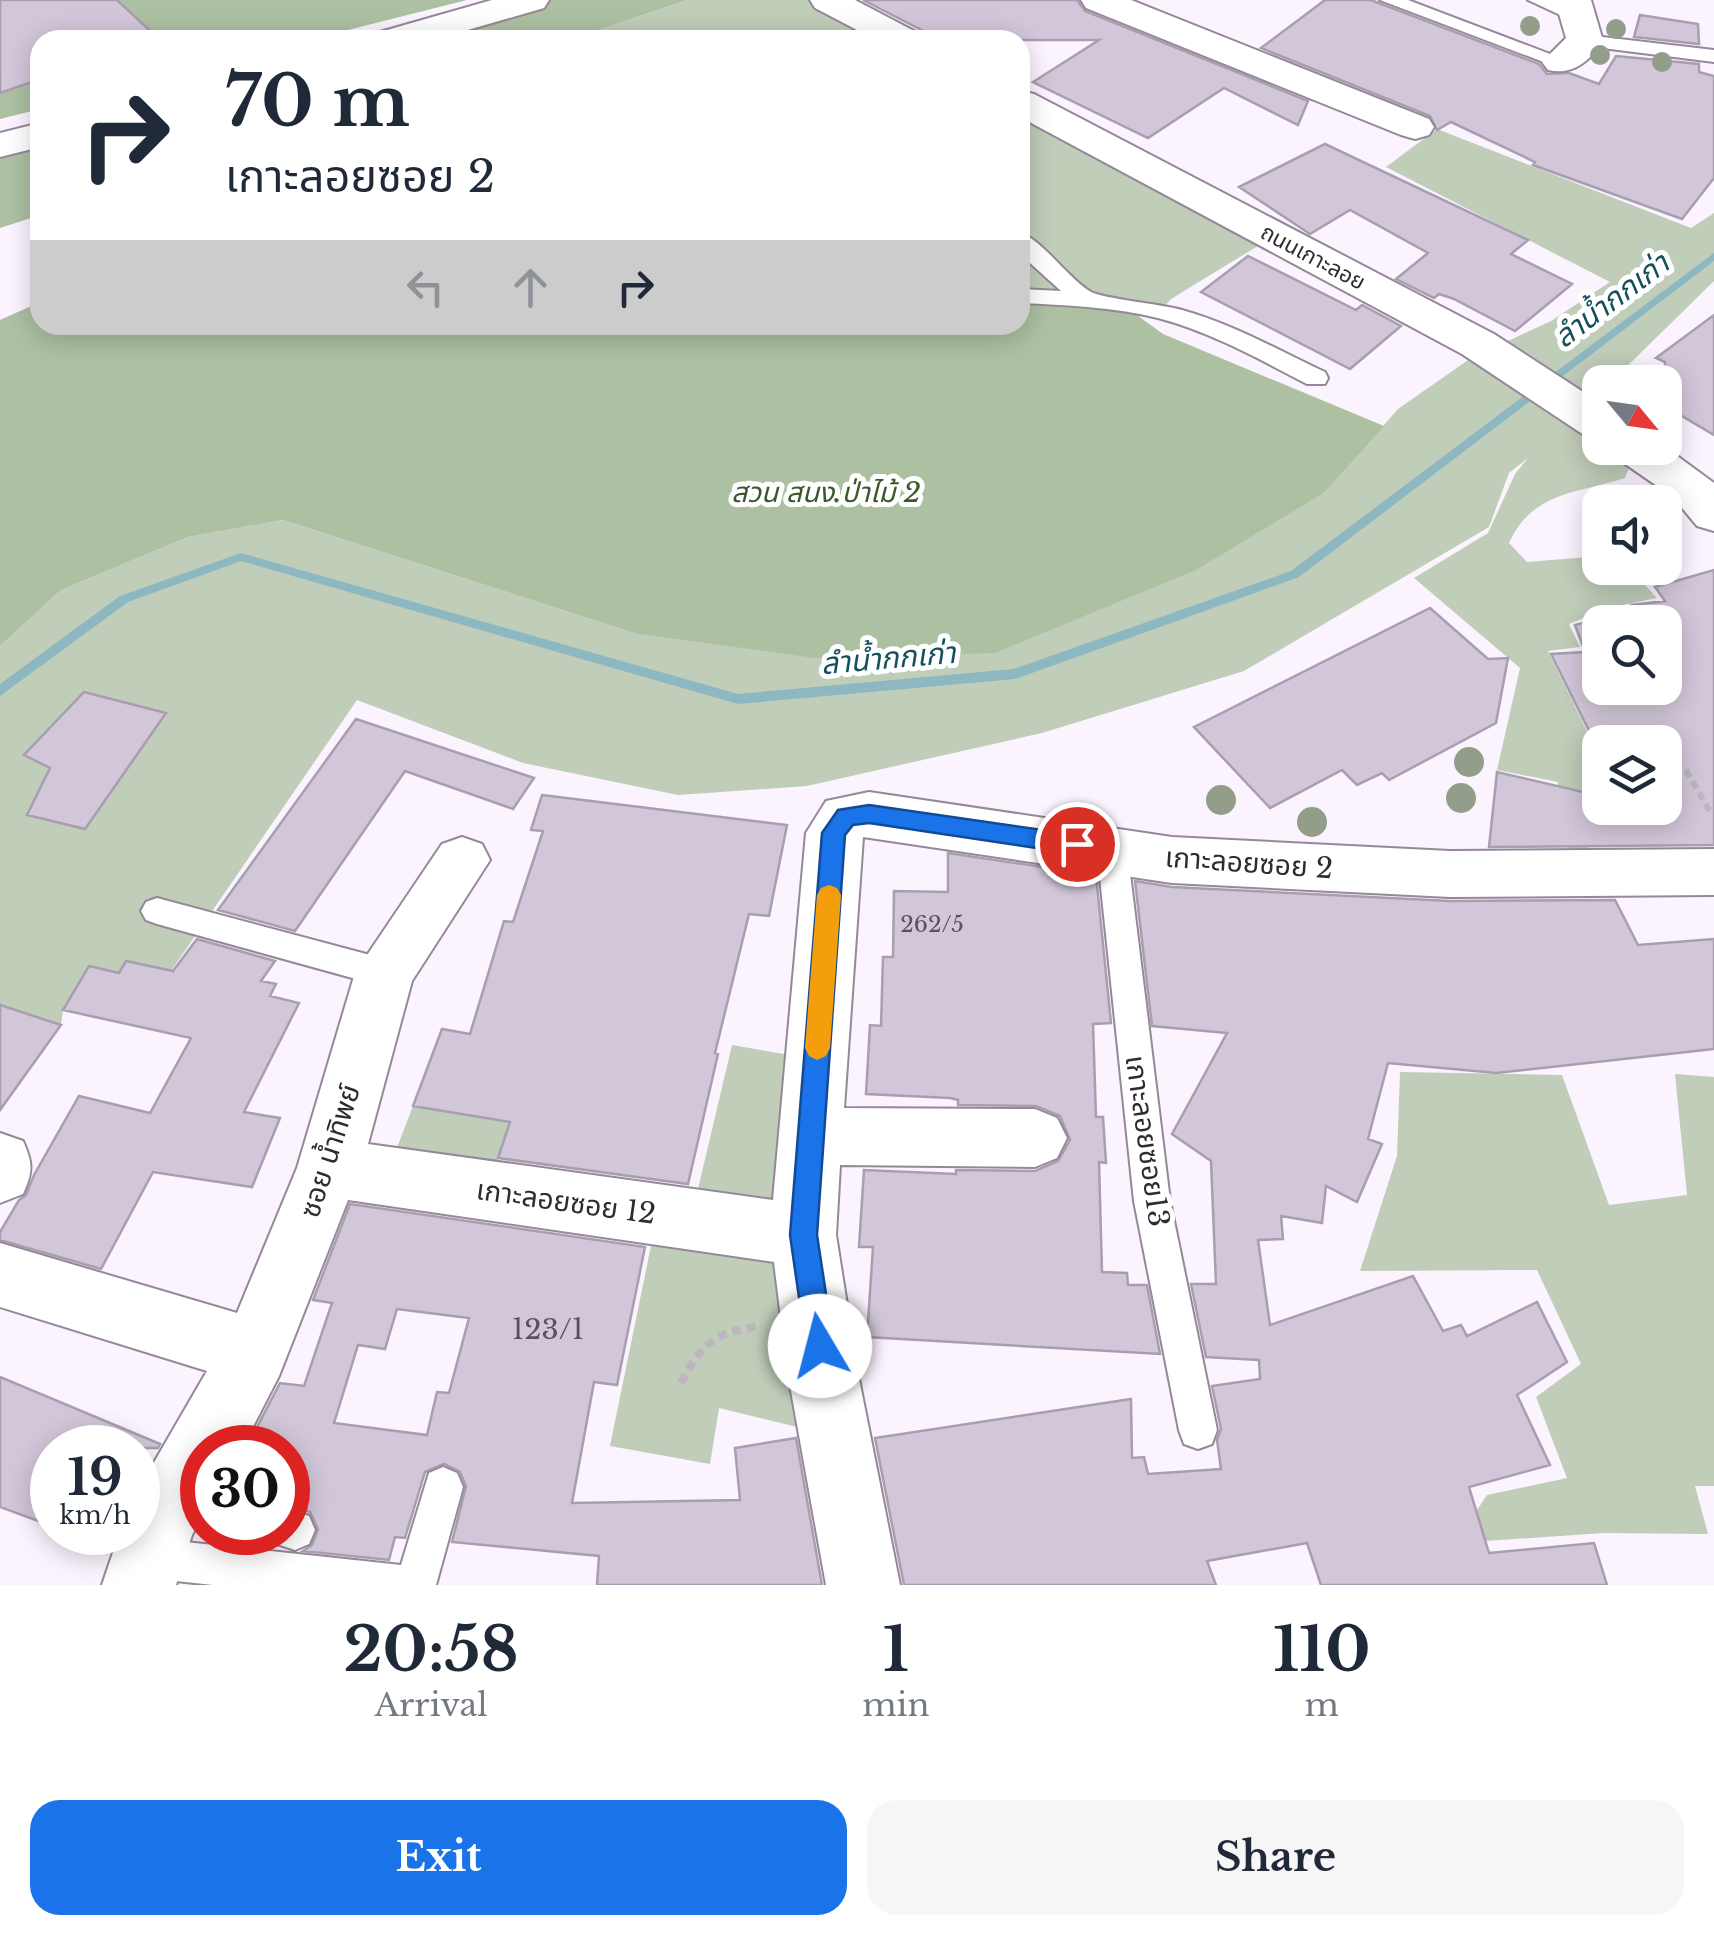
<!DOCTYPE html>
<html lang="en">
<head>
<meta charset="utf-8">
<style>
  :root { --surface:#fff; --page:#f6f6f7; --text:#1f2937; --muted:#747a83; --accent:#1a73e8 }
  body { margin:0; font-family:"Libre Baskerville","Noto Sans Thai",serif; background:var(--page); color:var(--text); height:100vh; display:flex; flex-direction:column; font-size:38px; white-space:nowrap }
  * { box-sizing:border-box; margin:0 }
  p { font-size:32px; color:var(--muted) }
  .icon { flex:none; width:55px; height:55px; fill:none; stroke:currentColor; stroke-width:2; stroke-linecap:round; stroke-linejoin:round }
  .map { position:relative; height:1585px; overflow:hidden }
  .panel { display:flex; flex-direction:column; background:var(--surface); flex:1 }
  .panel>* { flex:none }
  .guide { position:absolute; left:30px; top:30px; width:1000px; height:305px; border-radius:30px; box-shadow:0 5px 25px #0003; background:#fff; color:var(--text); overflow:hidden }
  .needle { width:65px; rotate:119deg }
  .fabs { position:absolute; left:1582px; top:365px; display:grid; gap:20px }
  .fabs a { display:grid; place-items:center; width:100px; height:100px; border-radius:20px; background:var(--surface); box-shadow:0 5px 25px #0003; font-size:50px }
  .speed { position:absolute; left:30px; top:1425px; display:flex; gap:20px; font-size:50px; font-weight:700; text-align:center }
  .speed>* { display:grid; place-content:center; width:130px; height:130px; border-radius:50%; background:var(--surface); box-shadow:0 5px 25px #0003; line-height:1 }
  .speed small { font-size:25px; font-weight:400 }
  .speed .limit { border:15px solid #d22; background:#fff; color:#111 }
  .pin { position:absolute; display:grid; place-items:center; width:85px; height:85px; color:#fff; margin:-42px; border:5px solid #fff; border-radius:50%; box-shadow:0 2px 10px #0007 }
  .me { position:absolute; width:110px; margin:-55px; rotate:352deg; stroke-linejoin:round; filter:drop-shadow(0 0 8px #0008) }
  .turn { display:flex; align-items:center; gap:35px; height:210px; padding:0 30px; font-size:45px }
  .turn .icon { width:130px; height:130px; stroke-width:2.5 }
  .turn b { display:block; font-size:70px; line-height:85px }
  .lanes { display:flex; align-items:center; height:95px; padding:0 30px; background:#0003; justify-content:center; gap:50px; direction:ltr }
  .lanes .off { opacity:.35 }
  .eta { display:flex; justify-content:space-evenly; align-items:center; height:170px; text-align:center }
  .eta b { font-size:60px; font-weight:700; line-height:70px }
  .action { display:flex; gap:20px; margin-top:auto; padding:20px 30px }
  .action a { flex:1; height:115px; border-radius:30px; background:var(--accent); color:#fff; font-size:40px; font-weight:700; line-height:115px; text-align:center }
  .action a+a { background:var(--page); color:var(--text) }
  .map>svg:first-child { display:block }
</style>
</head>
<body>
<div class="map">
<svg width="1714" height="1585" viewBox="0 0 1714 1585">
  <rect width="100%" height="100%" fill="#fbf3fe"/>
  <!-- green -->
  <path fill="#c0cdb9" d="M 687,0 L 828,0 L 903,40 L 569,40 Z
    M 1020,102 L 1261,244 L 1171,299 L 1160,311 L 1020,296 Z
    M 1437,129 L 1691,228 L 1714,213 L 1714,281 L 1611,382 L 1600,382 L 1600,393 L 1570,423 L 1600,441 L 1600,448 L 1611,448 L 1632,460 L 1625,478 C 1576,494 1533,491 1509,543 L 1527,562 L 1600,556 L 1600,568 C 1628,568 1639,577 1657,598 L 1608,608 L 1569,624 L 1580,647 L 1548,651 L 1600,758 L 1600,805 L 1578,807 L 1591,856 L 1556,843 L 1558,782 L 1497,770 L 1520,668 L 1414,578 L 1488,533 L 1515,474 L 1528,458 L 1509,473 L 1489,527 L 1244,671 L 1042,733 L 807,786 L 678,795 L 523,763 L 357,700 L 171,971 L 126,961 L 119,973 L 89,967 L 63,1010 L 61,1025 L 0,1005 L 0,646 L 61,590 L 188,537 L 283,520 L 634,633 L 1325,492 L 1398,409 L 1471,358 L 1551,321 L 1610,282 L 1386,167 Z
    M 732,1045 L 802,1057 L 794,1221 L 694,1206 Z
    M 1400,1072 L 1562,1075 L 1609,1205 L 1687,1195 L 1675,1074 L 1714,1077 L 1714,1486 L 1695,1486 L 1708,1534 L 1603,1533 L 1471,1542 L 1467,1525 L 1487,1495 L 1567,1478 L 1536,1397 L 1581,1364 L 1537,1270 L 1360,1271 L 1397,1156 Z
    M 413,1106 L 510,1122 L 491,1181 L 391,1163 Z
    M 653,1236 L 790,1254 L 797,1427 L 719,1408 L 710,1464 L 610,1446 Z"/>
  <!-- forest -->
  <path fill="#adc0a2" d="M 117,0 L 467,0 L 308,40 L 55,40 L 131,14 Z
    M 530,0 L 687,0 L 569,40 L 390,40 Z
    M 40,79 L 40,109 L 0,119 L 0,93 Z
    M 40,144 L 40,215 L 0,228 L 0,159 Z
    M 1020,296 L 1123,305 L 1163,334 L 1384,426 L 1325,492 L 1196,570 L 995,653 L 815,658 L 634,633 L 283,520 L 188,537 L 61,590 L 0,646 L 0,320 L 40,302 L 40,325 L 1020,325 Z"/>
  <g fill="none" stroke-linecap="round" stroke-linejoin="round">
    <!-- stream -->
    <path fill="#8db7c1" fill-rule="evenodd" d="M 1714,253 L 1714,261 L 1299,577 L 1015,679 L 738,704 L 241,561 L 128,602 L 0,696 L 0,684 L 120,596 L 241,553 L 738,694 L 1014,669 L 1291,571 Z"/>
  </g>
  <!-- building -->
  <path fill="#d2c7d9" stroke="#a89eb0" stroke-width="2.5" fill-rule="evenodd" d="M 0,0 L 117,0 L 160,40 L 40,40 L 40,79 L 0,93 Z
    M 863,0 L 1077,0 L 1085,11 L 1308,101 L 1298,125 L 1224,88 L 1148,138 L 1033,82 L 1099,40 L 941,40 Z
    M 1325,0 L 1371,0 L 1539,64 L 1547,74 L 1569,73 L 1599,84 L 1616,56 L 1699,64 L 1699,72 L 1714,76 L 1714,178 L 1682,219 L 1533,165 L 1535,162 L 1451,122 L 1437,130 L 1430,116 L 1261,48 Z
    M 1640,15 L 1698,24 L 1699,44 L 1634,37 Z
    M 1325,144 L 1528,240 L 1511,254 L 1572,284 L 1515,331 L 1454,299 L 1439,294 L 1434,298 L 1396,279 L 1428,253 L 1350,210 L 1310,234 L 1239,187 Z
    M 1248,256 L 1356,310 L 1362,305 L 1401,326 L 1350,369 L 1201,292 Z
    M 1714,315 L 1714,435 L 1665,406 L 1665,362 L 1656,358 Z
    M 1714,570 L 1714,845 L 1489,847 L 1497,772 L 1600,796 L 1600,808 L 1665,808 L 1665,742 L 1600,742 L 1600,753 L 1551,654 L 1585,652 L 1575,625 L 1635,609 L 1632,605 L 1665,601 L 1655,587 ZM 1600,622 L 1665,622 L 1665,688 L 1600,688 Z
    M 1430,608 L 1488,659 L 1508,658 L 1496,723 L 1389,780 L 1382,773 L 1357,785 L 1342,770 L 1270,808 L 1194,727 Z
    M 84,692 L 166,713 L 85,829 L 27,815 L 50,768 L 24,755 Z
    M 356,719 L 534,778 L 513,809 L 405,771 L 295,931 L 218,910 Z
    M 542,795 L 787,825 L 769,916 L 749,914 L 715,1053 L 718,1054 L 688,1184 L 498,1158 L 510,1122 L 413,1106 L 442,1029 L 470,1034 L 504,921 L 513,922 L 543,831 L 531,830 Z
    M 948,853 L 1096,875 L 1111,1023 L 1093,1024 L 1096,1117 L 1103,1117 L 1106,1163 L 1099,1162 L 1102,1272 L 1127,1273 L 1128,1285 L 1147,1285 L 1160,1354 L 867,1337 L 873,1247 L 859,1247 L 864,1170 L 956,1174 L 956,1170 L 1035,1171 L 1058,1161 L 1070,1140 L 1060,1116 L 1036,1106 L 958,1105 L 958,1100 L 950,1098 L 866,1094 L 870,1025 L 881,1026 L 883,957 L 893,957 L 894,891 L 948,892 Z
    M 1135,881 L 1172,887 L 1450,901 L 1615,900 L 1638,945 L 1714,939 L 1714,1049 L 1496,1073 L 1388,1063 L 1368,1139 L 1382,1144 L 1357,1202 L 1326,1186 L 1322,1223 L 1281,1216 L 1283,1239 L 1258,1240 L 1270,1325 L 1413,1276 L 1443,1331 L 1461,1325 L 1467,1336 L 1537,1302 L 1567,1362 L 1517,1395 L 1550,1465 L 1469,1487 L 1489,1553 L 1594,1543 L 1607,1585 L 1321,1585 L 1307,1543 L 1207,1561 L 1216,1585 L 904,1585 L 875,1438 L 1131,1399 L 1132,1458 L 1144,1457 L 1148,1474 L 1221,1469 L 1217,1440 L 1221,1429 L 1212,1386 L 1260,1379 L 1259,1360 L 1206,1357 L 1191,1284 L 1216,1284 L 1211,1161 L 1172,1134 L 1227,1033 L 1152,1026 Z
    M 197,939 L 275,961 L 261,981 L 276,984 L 270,996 L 299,1003 L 244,1112 L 280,1118 L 252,1187 L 153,1172 L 101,1269 L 0,1240 L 0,1232 L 19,1200 L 26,1195 L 34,1175 L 79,1096 L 150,1113 L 191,1038 L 63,1010 L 89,966 L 119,973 L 126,961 L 173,971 Z
    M 0,1005 L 61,1025 L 0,1110 Z
    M 350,1204 L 645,1247 L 617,1385 L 594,1382 L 572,1503 L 740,1500 L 735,1448 L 796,1438 L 822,1585 L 597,1585 L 599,1556 L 452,1542 L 466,1486 L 460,1472 L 444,1464 L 425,1472 L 405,1538 L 395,1537 L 389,1560 L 303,1551 L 312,1545 L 318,1529 L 310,1512 L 288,1506 L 288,1448 L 246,1448 L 280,1383 L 304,1386 L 332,1303 L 313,1300 ZM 397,1309 L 469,1318 L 449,1393 L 437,1392 L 427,1435 L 334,1423 L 358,1345 L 385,1349 Z
    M 0,1377 L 160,1444 L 158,1448 L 52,1448 L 52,1526 L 0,1507 Z"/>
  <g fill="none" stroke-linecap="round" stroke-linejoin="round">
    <!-- service casing -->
    <g stroke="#958899" stroke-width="4">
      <path id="service" d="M 1380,0 L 1408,0 L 1571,62 L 1561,68 L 1554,66 Z
        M 1528,0 L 1555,0 L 1588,16 L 1578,22 L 1571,20 Z
        M 1585,35 L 1714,50 L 1714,62 L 1578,45 L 1578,37 Z
        M 1020,233 C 1042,239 1068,279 1091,292 C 1105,299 1161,304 1182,310 C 1232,324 1278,350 1325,372 L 1328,378 L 1325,384 L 1307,384 C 1259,359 1211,332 1158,318 C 1113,307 1066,305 1020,303 L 1020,289 L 1061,291 L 1020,254 Z
        M 1112,837 L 1123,840 L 1127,849 L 1170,1201 L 1217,1430 L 1212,1444 L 1198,1449 L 1184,1444 L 1179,1430 L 1134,1201 L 1097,849 L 1101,840 Z
        M 157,898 L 385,959 L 396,963 L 401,973 L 396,983 L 385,987 L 157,924 L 146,920 L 141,911 L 146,902 Z
        M 443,1467 L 457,1473 L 463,1487 L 436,1585 L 213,1585 L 148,1578 L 134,1572 L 128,1558 L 134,1544 L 148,1538 L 401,1565 L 429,1473 Z
        M 288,1509 L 309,1516 L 315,1530 L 309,1544 L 295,1550 L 274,1543 L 270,1532 L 288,1532 Z"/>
    </g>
    <!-- minor casing -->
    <g stroke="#958899" stroke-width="4">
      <path id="minor" d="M 810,0 L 855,0 L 916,32 L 921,40 L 876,40 L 815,8 Z
        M 1081,0 L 1131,0 L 1429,119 L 1434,127 L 1429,135 L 1415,139 L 1401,135 L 1086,8 Z
        M 1555,0 L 1591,0 L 1603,41 C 1590,61 1572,76 1548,70 L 1542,62 L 1566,38 Z
        M 1020,91 L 1034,94 L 1494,334 L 1600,403 L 1600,439 L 1584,435 L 1462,354 L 1020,117 Z
        M 1665,447 L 1714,483 L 1714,531 L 1697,526 L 1673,497 L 1618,459 L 1611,448 Z
        M 869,792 L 1172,837 L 1450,851 L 1714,849 L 1714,895 L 1450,897 L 1172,883 L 863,837 L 844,1108 L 1035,1109 L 1057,1118 L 1067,1138 L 1057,1158 L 1035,1167 L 840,1165 L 836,1235 L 858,1374 L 900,1585 L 826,1585 L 788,1374 L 774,1262 L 348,1200 L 279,1376 L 242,1448 L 202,1448 L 202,1517 L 192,1535 L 176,1585 L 102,1585 L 120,1532 L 138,1532 L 138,1490 L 207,1371 L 0,1307 L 0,1243 L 237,1313 L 297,1168 L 355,973 L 442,844 L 462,837 L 482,844 L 490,860 L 412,981 L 368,1144 L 773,1200 L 806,833 L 826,801 Z
        M 0,1133 L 23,1141 C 33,1163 33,1172 23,1194 L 0,1203 Z"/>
    </g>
    <!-- secondary casing -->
    <g stroke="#958899" stroke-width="4">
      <path id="secondary" d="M 492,0 L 549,0 L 544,8 L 433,40 L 375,40 L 380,32 Z
        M 40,123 L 40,147 L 0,157 L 0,133 Z"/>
    </g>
    <!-- path-far1 -->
    <path stroke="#bdb6bf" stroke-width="6" stroke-dasharray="8 5" stroke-linecap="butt" d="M 1686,770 L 1711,813"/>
    <!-- path -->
    <path stroke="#bdb6bf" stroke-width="8" stroke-dasharray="9 6" stroke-linecap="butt" d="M 681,1383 C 703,1342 714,1333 760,1326"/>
    <!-- service -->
    <use href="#service" fill="#fff" fill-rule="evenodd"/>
    <!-- minor -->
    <use href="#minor" fill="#fff" fill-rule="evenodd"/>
    <!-- secondary -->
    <use href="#secondary" fill="#fff" fill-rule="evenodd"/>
  </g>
  <!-- trees -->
  <g fill="#929e8a">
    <circle cx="1530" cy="26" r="10"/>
    <circle cx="1616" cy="29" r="10"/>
    <circle cx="1600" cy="55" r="10"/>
    <circle cx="1662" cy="62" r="10"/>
    <circle cx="1469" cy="762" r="15"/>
    <circle cx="1461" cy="798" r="15"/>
    <circle cx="1221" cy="800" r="15"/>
    <circle cx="1312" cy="822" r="15"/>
  </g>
  <!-- route -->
  <path fill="#1a73e8" stroke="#114b97" stroke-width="2.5" d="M 869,805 L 1077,835 L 1085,838 L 1089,844 L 1085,851 L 1077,854 L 869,823 L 853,825 L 845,835 L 817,1235 L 834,1346 L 830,1355 L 820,1359 L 810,1355 L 806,1346 L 790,1235 L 822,833 L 838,810 Z"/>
  <!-- slow -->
  <path fill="#f59e0b" d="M 829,885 L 837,888 L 841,895 L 830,1048 L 826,1056 L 817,1060 L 809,1056 L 805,1048 L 817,895 L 821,888 Z"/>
  <g text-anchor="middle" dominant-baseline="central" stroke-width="10" stroke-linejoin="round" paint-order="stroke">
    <!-- far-street labels -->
    <g font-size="22" fill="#302b31" stroke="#fff">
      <text transform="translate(1313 257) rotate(28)">ถนนเกาะลอย</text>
    </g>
    <!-- number labels -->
    <g font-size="22" fill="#58525b">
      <text x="932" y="924">262/5</text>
    </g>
    <!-- park labels -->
    <g font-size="28" font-style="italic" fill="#3d592c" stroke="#fff">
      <text x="826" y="492">สวน สนง.ป่าไม้ 2</text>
    </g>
    <!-- street labels -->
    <g font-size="28" fill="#302b31" stroke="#fff">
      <text transform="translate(1249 863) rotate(4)">เกาะลอยซอย 2</text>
      <text transform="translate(1147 1141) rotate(82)">เกาะลอยซอย13</text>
      <text transform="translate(330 1151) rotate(-72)">ซอย น้ำทิพย์</text>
      <text transform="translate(566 1202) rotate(8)">เกาะลอยซอย 12</text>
    </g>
    <!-- near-number labels -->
    <g font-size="28" fill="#58525b">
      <text x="548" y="1329">123/1</text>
    </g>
    <!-- water labels -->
    <g font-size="30" font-style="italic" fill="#15505c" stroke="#fff">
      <text transform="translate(1611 300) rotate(-37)">ลำน้ำกกเก่า</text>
      <text transform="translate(888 658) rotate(-5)">ลำน้ำกกเก่า</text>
    </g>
  </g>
</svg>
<div class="fabs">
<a><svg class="needle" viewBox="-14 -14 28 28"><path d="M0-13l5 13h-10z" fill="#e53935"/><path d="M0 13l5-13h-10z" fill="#747a83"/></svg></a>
<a><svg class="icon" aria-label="sound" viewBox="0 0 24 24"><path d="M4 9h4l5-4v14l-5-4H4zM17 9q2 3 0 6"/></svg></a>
<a><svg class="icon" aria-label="search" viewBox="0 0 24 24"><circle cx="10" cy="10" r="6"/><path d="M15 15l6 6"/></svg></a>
<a><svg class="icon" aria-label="layers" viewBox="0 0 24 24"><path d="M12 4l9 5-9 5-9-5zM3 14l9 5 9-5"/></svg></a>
</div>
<div class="speed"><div>19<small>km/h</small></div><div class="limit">30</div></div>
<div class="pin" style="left:1077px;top:844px;background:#d93025"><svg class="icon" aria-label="arrive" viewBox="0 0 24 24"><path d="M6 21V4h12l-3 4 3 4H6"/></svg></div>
<svg class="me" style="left:820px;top:1346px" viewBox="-20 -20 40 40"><circle r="19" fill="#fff"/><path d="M0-13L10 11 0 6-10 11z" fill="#1a73e8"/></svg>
<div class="guide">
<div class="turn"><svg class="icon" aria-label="right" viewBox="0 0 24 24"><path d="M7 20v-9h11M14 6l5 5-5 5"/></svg><div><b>70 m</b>เกาะลอยซอย 2</div></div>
<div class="lanes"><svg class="icon off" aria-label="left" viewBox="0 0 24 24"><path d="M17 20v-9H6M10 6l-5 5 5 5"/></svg><svg class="icon off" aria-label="ahead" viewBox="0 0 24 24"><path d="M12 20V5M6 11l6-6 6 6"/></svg><svg class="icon" aria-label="right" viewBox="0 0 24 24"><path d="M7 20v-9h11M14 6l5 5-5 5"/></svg></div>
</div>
</div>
<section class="panel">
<div class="eta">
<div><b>20:58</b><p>Arrival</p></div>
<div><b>1</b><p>min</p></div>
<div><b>110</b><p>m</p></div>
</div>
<div class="action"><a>Exit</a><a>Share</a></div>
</section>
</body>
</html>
